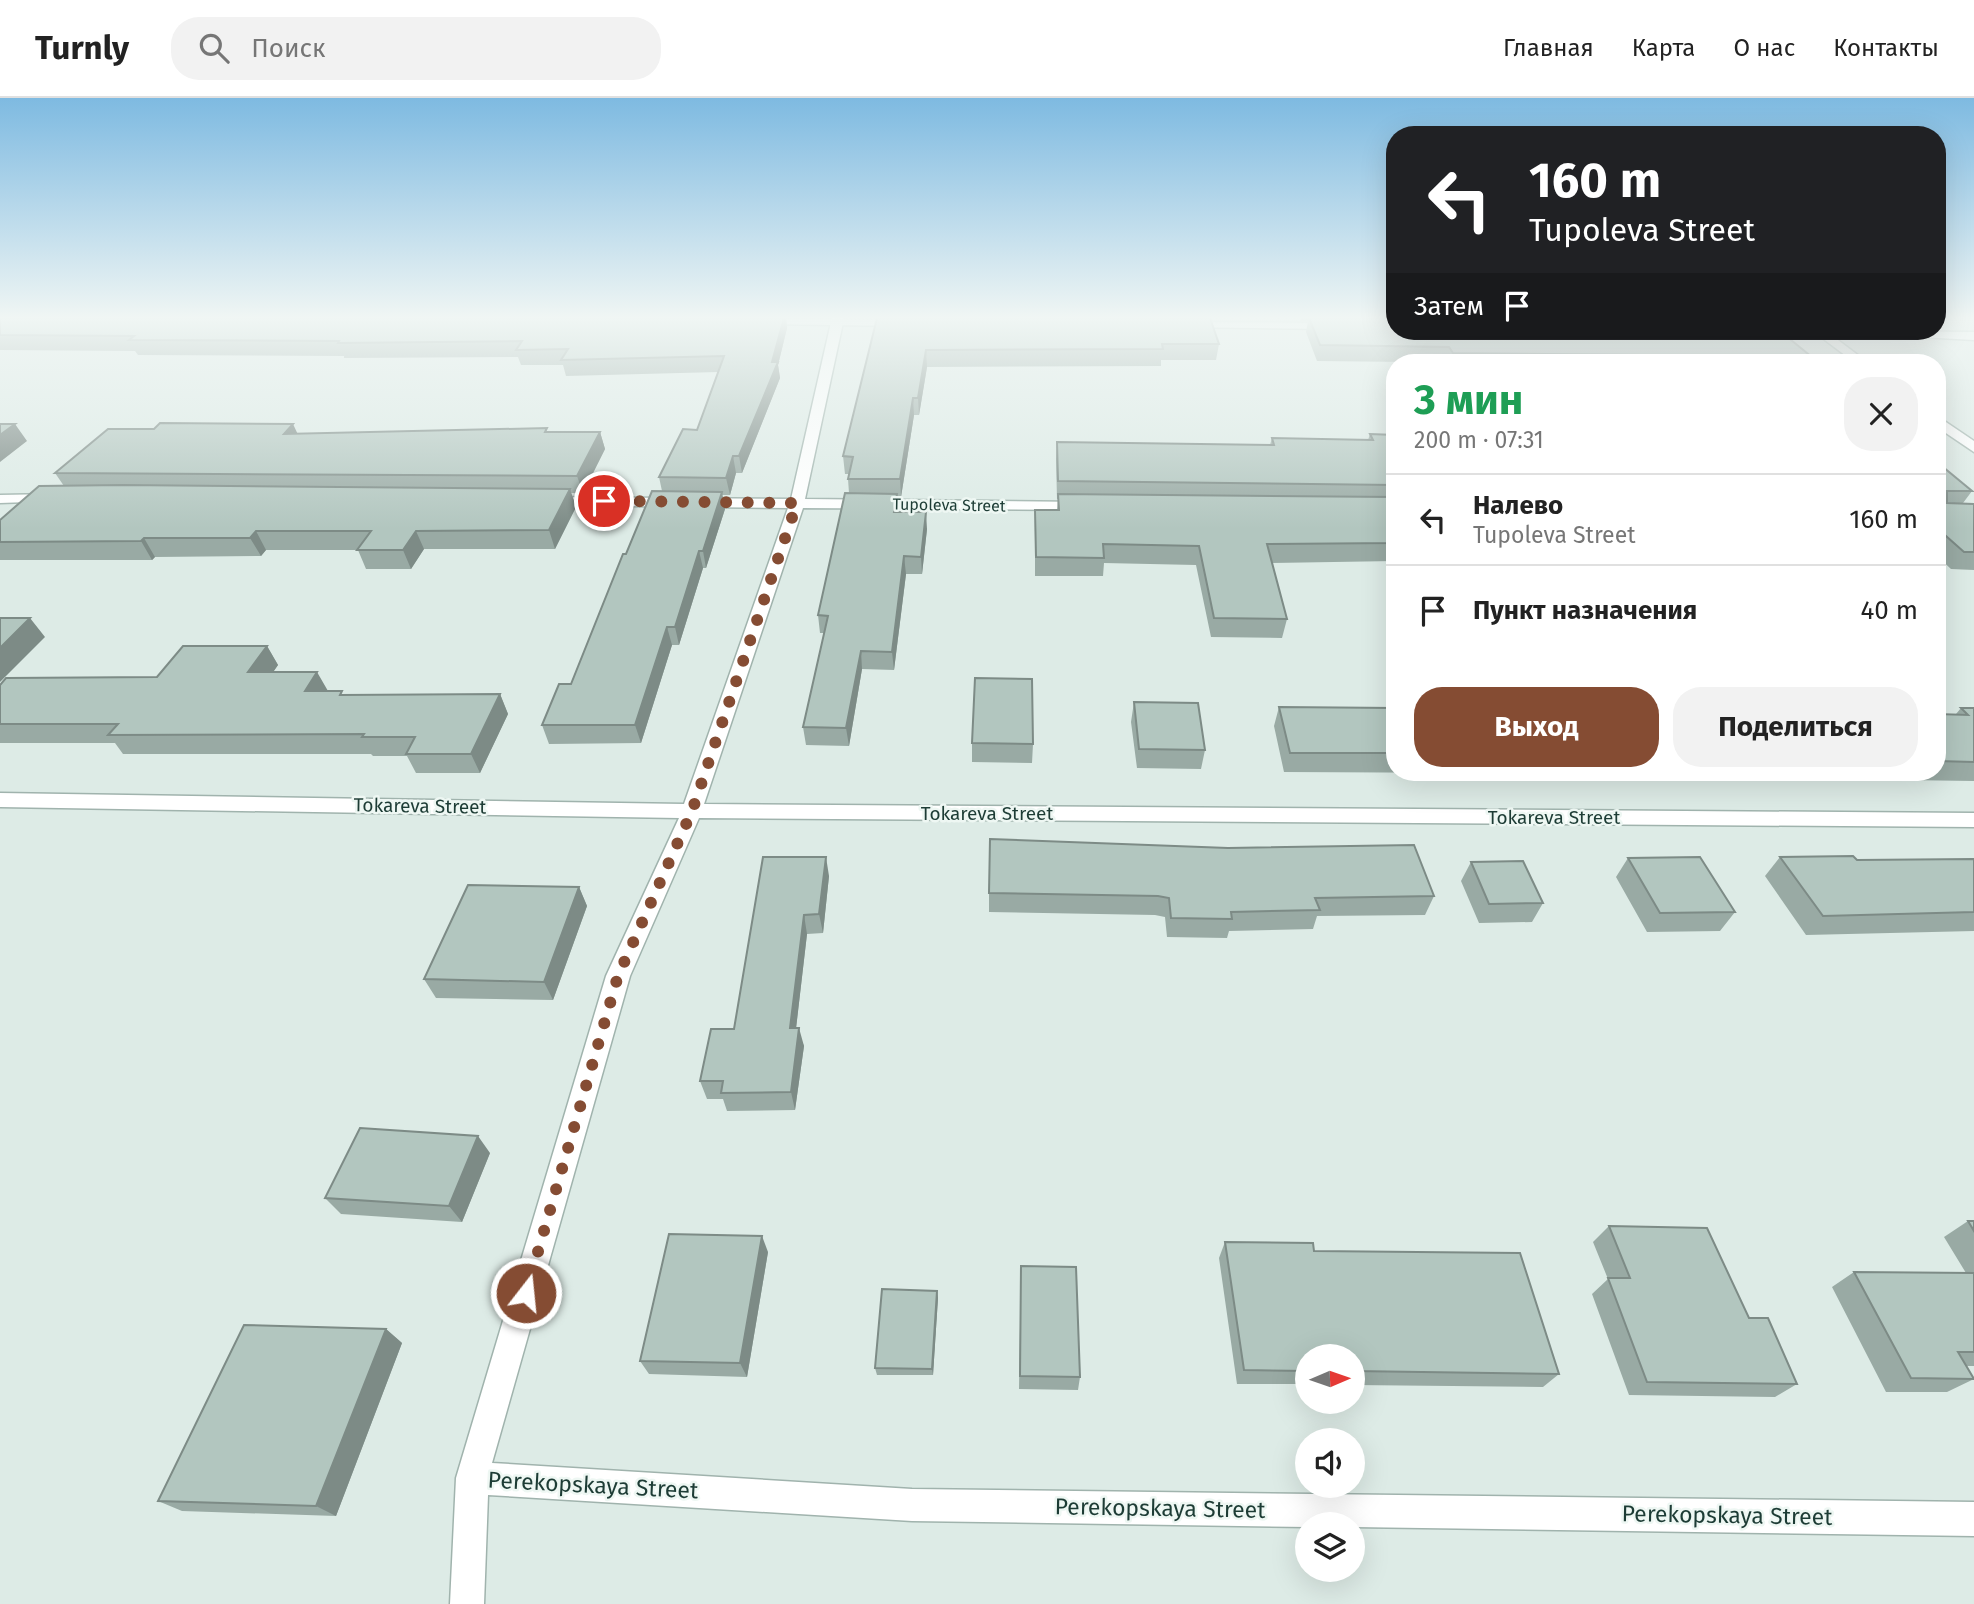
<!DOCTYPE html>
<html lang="ru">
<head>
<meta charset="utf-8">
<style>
  :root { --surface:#fff; --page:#f2f2f2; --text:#222; --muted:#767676; --line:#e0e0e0; --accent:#854c33 }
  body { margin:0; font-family:"Fira Sans",sans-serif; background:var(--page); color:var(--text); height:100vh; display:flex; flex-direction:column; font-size:26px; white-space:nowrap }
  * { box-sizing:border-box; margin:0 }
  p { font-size:23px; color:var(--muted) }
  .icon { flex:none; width:38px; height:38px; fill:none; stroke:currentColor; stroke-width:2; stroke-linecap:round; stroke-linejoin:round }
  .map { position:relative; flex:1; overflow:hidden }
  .drawer { position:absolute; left:1386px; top:256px; width:560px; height:427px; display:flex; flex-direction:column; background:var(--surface); border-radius:28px; box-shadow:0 7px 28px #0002 }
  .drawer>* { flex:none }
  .top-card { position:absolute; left:1386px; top:28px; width:560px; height:214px; border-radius:28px; box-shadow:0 7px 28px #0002; background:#202124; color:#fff; overflow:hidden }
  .needle { width:46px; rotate:88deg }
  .fabs { position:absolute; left:1295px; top:1246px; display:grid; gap:14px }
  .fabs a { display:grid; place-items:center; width:70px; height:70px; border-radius:50%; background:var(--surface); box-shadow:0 7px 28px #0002; font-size:35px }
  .pin { position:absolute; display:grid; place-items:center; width:60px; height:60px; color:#fff; margin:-30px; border:4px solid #fff; border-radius:50%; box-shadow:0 2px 7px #0007 }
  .me { position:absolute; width:77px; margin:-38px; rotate:16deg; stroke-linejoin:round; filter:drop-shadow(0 0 5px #0008) }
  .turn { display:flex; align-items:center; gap:24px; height:147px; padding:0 28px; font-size:32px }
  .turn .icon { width:91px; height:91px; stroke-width:2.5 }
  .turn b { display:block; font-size:49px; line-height:60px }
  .then { display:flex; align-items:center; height:66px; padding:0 28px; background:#0003; gap:14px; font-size:26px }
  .round { display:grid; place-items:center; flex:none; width:74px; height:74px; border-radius:28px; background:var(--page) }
  .summary { display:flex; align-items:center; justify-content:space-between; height:119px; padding:0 28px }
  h1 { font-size:42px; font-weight:700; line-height:52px; color:#1e9e55 }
  .action { display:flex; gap:14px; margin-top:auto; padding:14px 28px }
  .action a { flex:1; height:80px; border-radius:28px; background:var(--accent); color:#fff; font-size:28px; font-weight:700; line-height:80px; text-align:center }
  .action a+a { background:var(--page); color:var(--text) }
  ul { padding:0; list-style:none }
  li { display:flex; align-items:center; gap:21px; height:91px; padding:0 28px; border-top:2px solid var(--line) }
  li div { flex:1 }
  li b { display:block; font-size:26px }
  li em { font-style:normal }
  header { display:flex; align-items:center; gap:42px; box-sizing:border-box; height:98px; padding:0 35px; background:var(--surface); border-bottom:2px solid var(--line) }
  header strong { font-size:33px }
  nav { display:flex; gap:38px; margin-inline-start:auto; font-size:24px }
  .search { width:490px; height:63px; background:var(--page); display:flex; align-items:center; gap:18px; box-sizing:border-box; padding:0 24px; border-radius:28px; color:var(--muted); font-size:26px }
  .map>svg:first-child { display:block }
</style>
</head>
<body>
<header>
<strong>Turnly</strong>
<div class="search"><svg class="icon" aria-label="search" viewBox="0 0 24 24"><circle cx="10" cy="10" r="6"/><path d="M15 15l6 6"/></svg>Поиск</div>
<nav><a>Главная</a><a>Карта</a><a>О нас</a><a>Контакты</a></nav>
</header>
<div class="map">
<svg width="1974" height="1506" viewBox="0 0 1974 1506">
  <rect width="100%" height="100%" fill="#ddebe6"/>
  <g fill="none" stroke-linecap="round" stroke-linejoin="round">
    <!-- minor casing -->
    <g stroke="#a0b3ad" stroke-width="3">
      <path id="minor" d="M 832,220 L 844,220 L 805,401 L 1085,404 L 1092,408 L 1085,412 L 803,410 L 704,706 L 1974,715 L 1974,729 L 699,720 L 630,878 L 492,1365 L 912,1391 L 1974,1404 L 1974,1438 L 1353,1429 L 1353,1426 L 1307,1426 L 1307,1429 L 912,1423 L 488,1397 L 484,1506 L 450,1506 L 456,1380 L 606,878 L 679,720 L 0,709 L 0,695 L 684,706 L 788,410 L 546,407 L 539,403 L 546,399 L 791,401 Z
        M 1813,233 L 1826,233 L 1867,264 L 1854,264 Z
        M 1937,318 L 1974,343 L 1974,354 L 1937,329 Z
        M 52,396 L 59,400 L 57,403 L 0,405 L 0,397 Z"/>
    </g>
    <!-- tertiary casing -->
    <g stroke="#a0b3ad" stroke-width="3">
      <path id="tertiary" d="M 760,221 L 903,222 L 909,225 L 903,228 L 756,226 L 754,224 Z
        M 1183,224 L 1333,225 L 1339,228 L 1333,231 L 1179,229 L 1177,227 Z
        M 1861,233 L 1974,234 L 1974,242 L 1867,236 Z"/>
    </g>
    <!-- minor -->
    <use href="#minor" fill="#fff" fill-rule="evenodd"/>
    <!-- tertiary -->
    <use href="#tertiary" fill="#fff" fill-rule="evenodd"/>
  </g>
  <!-- wall -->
  <path fill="#99aaa4" d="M 0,220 L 786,220 L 787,230 L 778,267 L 780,280 L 742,375 L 736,375 L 730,397 L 722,397 L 725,411 L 706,470 L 703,470 L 679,547 L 672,547 L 641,645 L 549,646 L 542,627 L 571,586 L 626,456 L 662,393 L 659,379 L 697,332 L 718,274 L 566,278 L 563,267 L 521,267 L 518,259 L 344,260 L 344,258 L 138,257 L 135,253 L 0,252 Z
    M 877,220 L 1219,246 L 1216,262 L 1161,262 L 1161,268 L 927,269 L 919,317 L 914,317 L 901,399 L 898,399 L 898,414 L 927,431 L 922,476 L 906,476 L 894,572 L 862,571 L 849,648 L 806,647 L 803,629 L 824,535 L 820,535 L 818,517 L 849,395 L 848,381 L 849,376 L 845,376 L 843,358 Z
    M 1300,220 L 1395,220 L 1818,264 L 1409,264 L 1317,263 L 1306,234 L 1308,223 L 1301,223 Z
    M 600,334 L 605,351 L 583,395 L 571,395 L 576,409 L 555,451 L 424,451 L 411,471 L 366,471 L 358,452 L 266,452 L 261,458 L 155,459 L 152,462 L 0,462 L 0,422 L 64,388 L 55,375 L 298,336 Z
    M 1370,336 L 1395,337 L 1395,463 L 1272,465 L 1287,521 L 1282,540 L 1211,539 L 1196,467 L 1104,465 L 1103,478 L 1035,478 L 1035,412 L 1057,412 L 1058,401 L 1057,401 L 1056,361 L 1057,344 L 1270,347 L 1272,340 L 1368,342 Z
    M 1937,364 L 1972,393 L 1963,405 L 1974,406 L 1974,472 L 1951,471 L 1937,458 Z
    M 267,548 L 278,567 L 273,574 L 328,593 L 344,597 L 500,596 L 508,616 L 480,675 L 416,675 L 407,658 L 373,658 L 371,656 L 123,656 L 115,645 L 0,645 L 0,587 L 157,579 Z
    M 1134,604 L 1205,652 L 1201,671 L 1137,670 L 1131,624 Z
    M 1279,609 L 1395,610 L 1395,674 L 1489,674 L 1488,675 L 1284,674 L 1274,628 Z
    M 1961,610 L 1974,610 L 1974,683 L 1697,679 L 1693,674 L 1937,674 L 1937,616 L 1956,616 Z
    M 972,645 L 1033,646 L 1032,665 L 972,664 Z
    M 1574,674 L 1629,674 L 1626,679 L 1576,678 Z
    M 763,759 L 829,778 L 823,835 L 807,836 L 796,930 L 804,948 L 795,1012 L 727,1013 L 723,1001 L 707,1001 L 700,983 L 734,931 Z
    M 1780,759 L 1857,762 L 1974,761 L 1974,833 L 1806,837 L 1765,778 Z
    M 1628,760 L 1735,814 L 1720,833 L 1647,834 L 1616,779 Z
    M 1471,764 L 1543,805 L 1532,824 L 1479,825 L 1461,783 Z
    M 579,789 L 587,808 L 553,902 L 436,900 L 424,881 Z
    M 989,795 L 1434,798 L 1425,817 L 1317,818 L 1313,831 L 1229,833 L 1227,840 L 1167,839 L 1165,819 L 1155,817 L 989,814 Z
    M 490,1055 L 462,1124 L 341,1116 L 325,1100 Z
    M 1968,1123 L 1974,1123 L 1974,1268 L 1967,1268 L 1974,1281 L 1947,1294 L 1886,1294 L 1832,1189 L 1854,1174 L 1966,1175 L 1944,1139 Z
    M 1609,1128 L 1749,1220 L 1797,1286 L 1775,1299 L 1629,1297 L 1592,1196 L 1608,1181 L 1593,1144 Z
    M 1225,1144 L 1314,1153 L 1559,1276 L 1543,1289 L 1353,1287 L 1353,1258 L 1307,1258 L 1307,1286 L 1237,1286 L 1219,1160 Z
    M 768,1154 L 747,1279 L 649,1276 L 640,1263 Z
    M 1021,1168 L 1080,1279 L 1078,1292 L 1019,1291 Z
    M 937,1193 L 938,1200 L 933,1277 L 877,1277 L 875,1270 Z
    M 386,1231 L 402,1245 L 336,1418 L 182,1413 L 158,1403 Z"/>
  <!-- shaded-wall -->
  <path fill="#7d8b86" d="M 784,220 L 786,220 L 787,230 L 778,267 L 780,280 L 742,375 L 739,358 L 772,264 Z
    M 926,252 L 927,269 L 919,317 L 918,300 Z
    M 913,300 L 914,317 L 901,399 L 900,381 Z
    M 15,326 L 27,343 L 0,364 L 0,337 Z
    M 293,326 L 301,343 L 284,336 Z
    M 600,334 L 605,351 L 583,395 L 577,378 Z
    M 733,358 L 736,375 L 730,397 L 726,380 Z
    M 570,391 L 576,409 L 555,451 L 549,432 Z
    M 722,394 L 725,411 L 706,470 L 703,453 Z
    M 897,396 L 898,413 L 895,431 L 894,414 Z
    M 926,414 L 927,431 L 922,476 L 921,459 Z
    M 256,433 L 266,452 L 261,458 L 250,440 Z
    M 416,433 L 424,451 L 411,471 L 403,452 Z
    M 144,440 L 155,459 L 152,462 L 141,443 Z
    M 699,453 L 703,470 L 679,547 L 675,529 Z
    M 904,458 L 906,476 L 894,572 L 892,554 Z
    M 30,520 L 45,539 L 0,584 L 0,550 Z
    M 667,529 L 672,547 L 641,645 L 635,627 Z
    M 267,548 L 278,567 L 260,593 L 248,574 Z
    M 861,553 L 862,571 L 849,648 L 846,630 Z
    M 317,574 L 328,593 L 305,593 Z
    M 500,596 L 508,616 L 480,675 L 471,656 Z
    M 826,759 L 829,778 L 823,835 L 819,816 Z
    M 579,789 L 587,808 L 553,902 L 544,884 Z
    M 804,817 L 807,836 L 794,948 L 790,930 Z
    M 799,930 L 804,948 L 795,1012 L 791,994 Z
    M 478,1038 L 490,1055 L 462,1124 L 449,1108 Z
    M 762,1138 L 768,1154 L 747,1279 L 740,1265 Z
    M 937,1193 L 938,1200 L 933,1277 L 932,1271 Z
    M 386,1231 L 402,1245 L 336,1418 L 316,1408 Z"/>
  <!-- building -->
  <path fill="#b2c6bf" stroke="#7d8b86" stroke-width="2" d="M 0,220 L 784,220 L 772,264 L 778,264 L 739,358 L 733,358 L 726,380 L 659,379 L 683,331 L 697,332 L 724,258 L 561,262 L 568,251 L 516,252 L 522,243 L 338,245 L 339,243 L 129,242 L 134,238 L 0,237 Z
    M 877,220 L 1210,220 L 1219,246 L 1162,246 L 1163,251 L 926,252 L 918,300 L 913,300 L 900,381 L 848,381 L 853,359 L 843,358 Z
    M 1309,220 L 1395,220 L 1395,233 L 1780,233 L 1818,264 L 1646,264 L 1640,257 L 1453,255 L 1449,249 L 1320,247 Z
    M 160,325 L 293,326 L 284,336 L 547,330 L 545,334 L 600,334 L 577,378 L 55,375 L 108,331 L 154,331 Z
    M 0,326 L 15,326 L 0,337 Z
    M 1370,336 L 1395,337 L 1395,387 L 1058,383 L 1057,344 L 1274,347 L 1272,340 L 1373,342 Z
    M 1937,364 L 1972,393 L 1947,393 L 1947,405 L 1974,406 L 1974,454 L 1964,454 L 1937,430 Z
    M 123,387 L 570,391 L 549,432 L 416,433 L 403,452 L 357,452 L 371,433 L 256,433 L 250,440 L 144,440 L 141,443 L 0,444 L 0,422 L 39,388 Z
    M 652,393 L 722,394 L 703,453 L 699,453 L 675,529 L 667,529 L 635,627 L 542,627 L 559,586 L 571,586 L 623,456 L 626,456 Z
    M 845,395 L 897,396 L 894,414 L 926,414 L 921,459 L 904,458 L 892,554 L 861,553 L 846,630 L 803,629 L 828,518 L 818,517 Z
    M 1058,396 L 1395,399 L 1395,445 L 1267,446 L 1287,521 L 1214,520 L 1199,448 L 1103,446 L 1104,460 L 1036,459 L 1035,412 L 1059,412 Z
    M 0,520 L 30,520 L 0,550 Z
    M 183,548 L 267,548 L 248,574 L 317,574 L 305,593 L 342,593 L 340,597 L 500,596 L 471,656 L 406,656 L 415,639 L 362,639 L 364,636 L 108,637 L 118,626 L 0,626 L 0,587 L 6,580 L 157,579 Z
    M 975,580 L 1032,581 L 1033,646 L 972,645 Z
    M 1134,604 L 1198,605 L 1205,652 L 1139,651 Z
    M 1279,609 L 1395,610 L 1395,655 L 1290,655 Z
    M 1961,610 L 1974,610 L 1974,664 L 1937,663 L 1937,616 L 1968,617 Z
    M 990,741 L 1228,750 L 1414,747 L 1434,798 L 1315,800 L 1320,812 L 1231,814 L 1232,821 L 1171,820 L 1169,800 L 1158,798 L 989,795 Z
    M 1853,758 L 1857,762 L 1974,761 L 1974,814 L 1823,818 L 1780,759 Z
    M 763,759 L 826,759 L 819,816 L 804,817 L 790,930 L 799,930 L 791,994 L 721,995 L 723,983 L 700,983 L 711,931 L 734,931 Z
    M 1700,759 L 1735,814 L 1660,815 L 1628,760 Z
    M 1523,763 L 1543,805 L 1489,806 L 1471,764 Z
    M 468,787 L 579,789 L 544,884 L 424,881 Z
    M 360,1030 L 478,1038 L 449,1108 L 325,1100 Z
    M 1968,1123 L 1974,1123 L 1974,1133 Z
    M 1609,1128 L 1707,1130 L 1749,1220 L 1768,1220 L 1797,1286 L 1647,1284 L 1608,1180 L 1630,1180 Z
    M 669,1136 L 762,1138 L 740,1265 L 640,1263 Z
    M 1225,1144 L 1313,1145 L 1314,1153 L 1520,1155 L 1559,1276 L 1353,1273 L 1353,1258 L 1307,1258 L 1307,1273 L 1244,1272 Z
    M 1021,1168 L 1076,1169 L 1080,1279 L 1020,1278 Z
    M 1854,1174 L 1974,1175 L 1974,1254 L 1958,1254 L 1974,1281 L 1911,1280 Z
    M 882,1191 L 937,1193 L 932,1271 L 875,1270 Z
    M 244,1227 L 386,1231 L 316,1408 L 158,1403 Z"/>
  <!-- sky -->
  <linearGradient id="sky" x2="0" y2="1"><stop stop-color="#7ebae1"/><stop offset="0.51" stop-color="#f0f6f4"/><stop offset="1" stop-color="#f0f6f4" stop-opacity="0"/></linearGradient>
  <rect width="1974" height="431" fill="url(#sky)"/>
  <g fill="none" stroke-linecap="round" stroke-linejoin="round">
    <!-- route -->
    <path stroke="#854c33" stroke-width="12" stroke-dasharray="0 21.6" d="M 526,1195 L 618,878 L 692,713 L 797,405 L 604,403"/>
  </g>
  <g text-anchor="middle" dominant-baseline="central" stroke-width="5" stroke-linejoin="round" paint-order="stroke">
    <!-- far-street labels -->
    <g font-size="16" fill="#1d3c35" stroke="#eef7f3">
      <text transform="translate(949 407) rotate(1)">Tupoleva Street</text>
    </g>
    <!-- street labels -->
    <g font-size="19" fill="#1d3c35" stroke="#eef7f3">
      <text transform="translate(420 708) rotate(1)">Tokareva Street</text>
      <text x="987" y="715">Tokareva Street</text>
      <text x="1554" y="719">Tokareva Street</text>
    </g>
    <!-- near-street labels -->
    <g font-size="23" fill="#1d3c35" stroke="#eef7f3">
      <text transform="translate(593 1387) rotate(3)">Perekopskaya Street</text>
      <text transform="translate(1160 1410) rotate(1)">Perekopskaya Street</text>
      <text transform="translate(1727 1417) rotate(1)">Perekopskaya Street</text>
    </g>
  </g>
</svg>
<div class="fabs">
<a><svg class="needle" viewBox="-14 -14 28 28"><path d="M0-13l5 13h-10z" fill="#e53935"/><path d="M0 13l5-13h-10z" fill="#767676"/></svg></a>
<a><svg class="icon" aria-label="sound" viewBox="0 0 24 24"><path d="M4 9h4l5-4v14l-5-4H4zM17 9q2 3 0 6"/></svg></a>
<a><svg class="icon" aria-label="layers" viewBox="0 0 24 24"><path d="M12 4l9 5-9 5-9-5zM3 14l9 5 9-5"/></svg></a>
</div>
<div class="pin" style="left:604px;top:403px;background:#d93025"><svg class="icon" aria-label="arrive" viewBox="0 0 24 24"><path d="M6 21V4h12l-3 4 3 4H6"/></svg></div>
<svg class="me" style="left:526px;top:1195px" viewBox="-20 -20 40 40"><circle r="17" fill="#854c33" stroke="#fff" stroke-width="3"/><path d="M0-11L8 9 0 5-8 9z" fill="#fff"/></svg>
<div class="top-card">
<div class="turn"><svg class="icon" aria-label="left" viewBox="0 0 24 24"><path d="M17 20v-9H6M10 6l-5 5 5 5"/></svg><div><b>160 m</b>Tupoleva Street</div></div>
<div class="then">Затем<svg class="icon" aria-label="arrive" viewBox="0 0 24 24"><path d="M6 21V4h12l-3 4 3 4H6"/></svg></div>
</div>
<section class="drawer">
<div class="summary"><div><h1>3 мин</h1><p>200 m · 07:31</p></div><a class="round"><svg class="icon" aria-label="close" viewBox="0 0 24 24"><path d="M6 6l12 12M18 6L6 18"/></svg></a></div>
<ul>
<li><svg class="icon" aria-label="left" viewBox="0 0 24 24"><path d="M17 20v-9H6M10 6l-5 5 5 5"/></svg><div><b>Налево</b><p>Tupoleva Street</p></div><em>160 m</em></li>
<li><svg class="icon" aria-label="arrive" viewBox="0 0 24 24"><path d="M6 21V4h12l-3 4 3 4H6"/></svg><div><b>Пункт назначения</b></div><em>40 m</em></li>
</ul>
<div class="action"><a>Выход</a><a>Поделиться</a></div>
</section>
</div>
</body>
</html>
